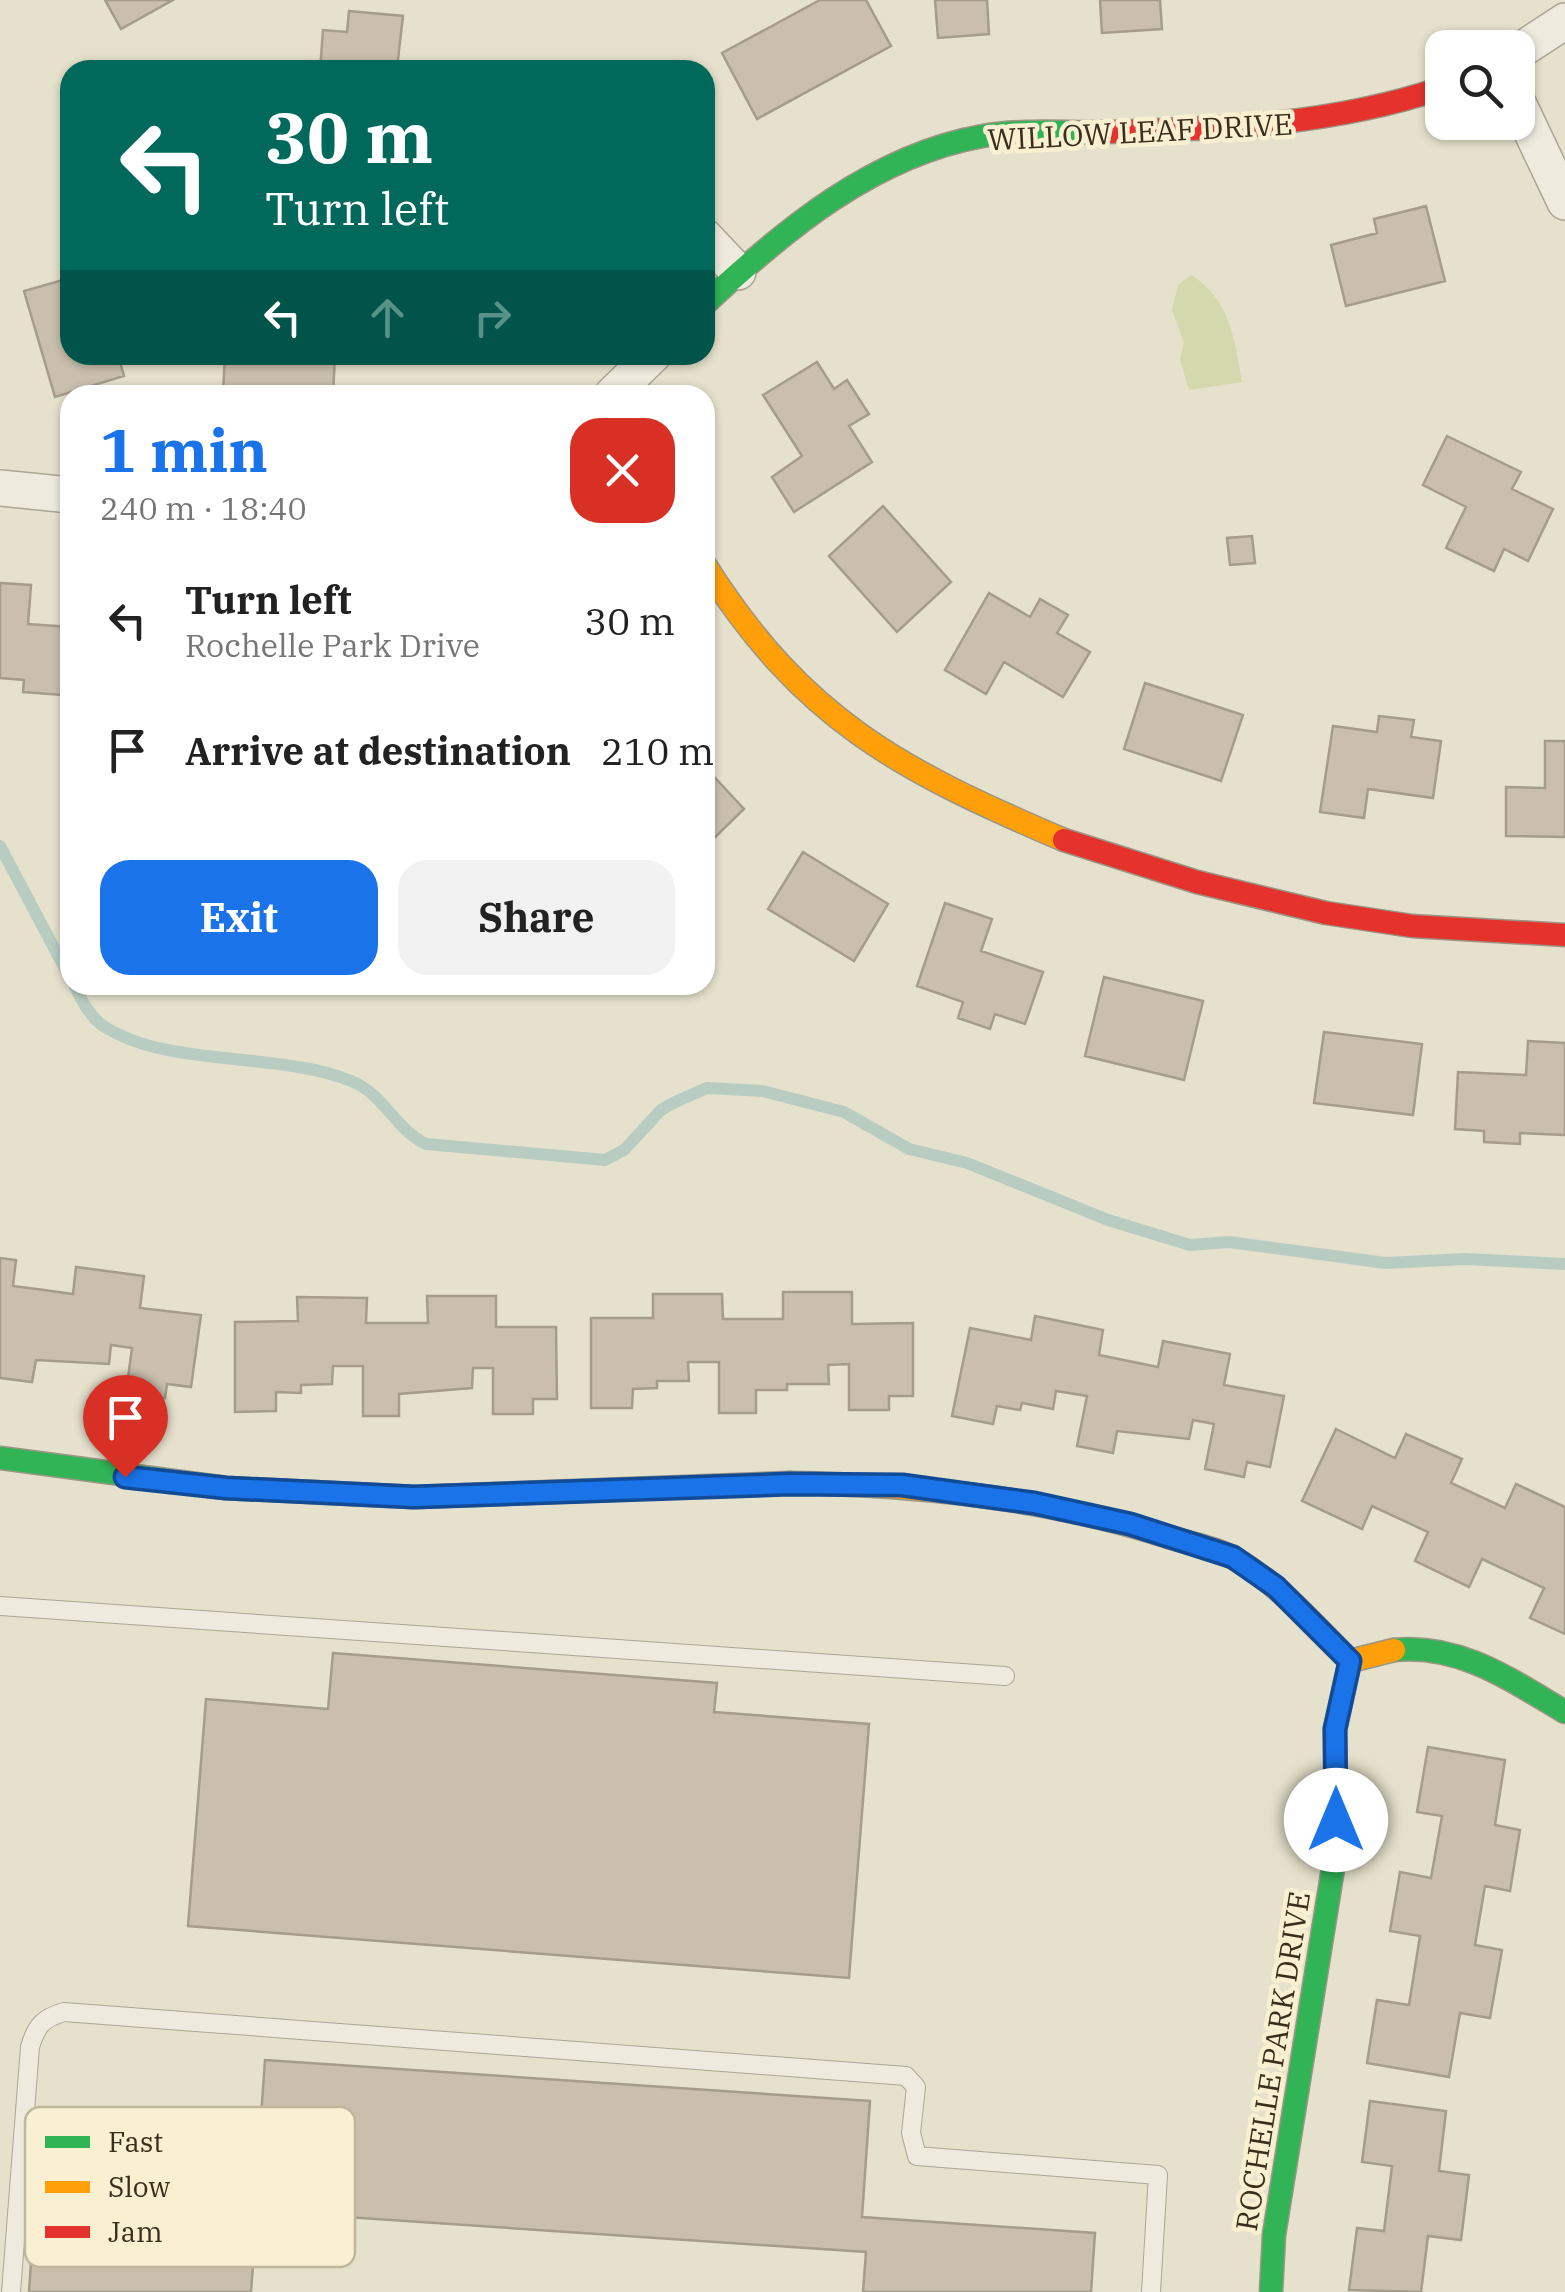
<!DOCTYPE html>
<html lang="en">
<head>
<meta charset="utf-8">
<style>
  :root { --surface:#fff; --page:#f2f2f2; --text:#222; --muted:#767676; --accent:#1a73e8 }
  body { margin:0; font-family:"IBM Plex Serif",serif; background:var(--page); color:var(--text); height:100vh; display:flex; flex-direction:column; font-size:38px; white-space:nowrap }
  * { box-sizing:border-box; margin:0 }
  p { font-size:32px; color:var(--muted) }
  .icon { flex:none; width:55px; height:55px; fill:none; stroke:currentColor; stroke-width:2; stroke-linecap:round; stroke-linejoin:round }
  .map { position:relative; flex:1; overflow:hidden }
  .drawer { position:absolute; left:60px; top:385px; width:655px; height:610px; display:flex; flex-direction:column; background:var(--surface); border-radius:30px; box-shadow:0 2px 8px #0004 }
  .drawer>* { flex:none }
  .hud { position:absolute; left:60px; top:60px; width:655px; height:305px; border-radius:30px; box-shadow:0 2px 8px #0004; background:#00695c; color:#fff; overflow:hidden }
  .tools { position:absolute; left:1425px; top:30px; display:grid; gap:20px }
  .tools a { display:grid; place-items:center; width:110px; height:110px; border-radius:20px; background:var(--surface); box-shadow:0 2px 8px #0004; font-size:50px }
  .pin { position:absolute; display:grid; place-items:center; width:85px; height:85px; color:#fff; margin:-102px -42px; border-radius:50% 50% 50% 0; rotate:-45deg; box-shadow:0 0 10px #0007 }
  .pin .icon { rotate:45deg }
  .me { position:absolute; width:110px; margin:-55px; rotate:0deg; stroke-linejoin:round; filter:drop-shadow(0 0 8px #0008) }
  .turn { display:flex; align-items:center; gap:35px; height:210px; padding:0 40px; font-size:45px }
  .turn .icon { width:130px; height:130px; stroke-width:2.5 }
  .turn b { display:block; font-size:70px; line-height:85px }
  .lanes { display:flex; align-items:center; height:95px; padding:0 40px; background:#0003; justify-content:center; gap:50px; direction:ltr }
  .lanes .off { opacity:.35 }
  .round { display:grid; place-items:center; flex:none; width:105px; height:105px; border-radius:30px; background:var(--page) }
  .summary { display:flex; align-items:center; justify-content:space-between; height:170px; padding:0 40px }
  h1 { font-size:60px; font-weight:700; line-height:75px; color:var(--accent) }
  .action { display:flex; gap:20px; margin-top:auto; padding:20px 40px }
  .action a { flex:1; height:115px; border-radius:30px; background:var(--accent); color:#fff; font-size:40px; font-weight:700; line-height:115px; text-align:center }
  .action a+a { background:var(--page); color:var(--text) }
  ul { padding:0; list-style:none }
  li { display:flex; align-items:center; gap:30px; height:130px; padding:0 40px }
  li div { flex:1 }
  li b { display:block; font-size:38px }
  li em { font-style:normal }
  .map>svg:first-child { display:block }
</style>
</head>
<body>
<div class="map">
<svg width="1565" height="2292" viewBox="0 0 1565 2292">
  <rect width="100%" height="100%" fill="#e6e1cc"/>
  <!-- green -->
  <path fill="#d3d8ad" d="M 1191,275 C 1231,300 1234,339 1242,382 L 1189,390 L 1180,360 L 1184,342 L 1172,310 L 1178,285 Z"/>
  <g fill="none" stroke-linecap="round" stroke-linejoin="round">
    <!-- stream -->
    <path stroke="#b8ccc2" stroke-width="12" d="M 0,846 L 70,978
      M 74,985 C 82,1000 90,1018 105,1027 C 170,1068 277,1051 351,1081 C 383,1093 395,1129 426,1144 L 605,1160 L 624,1150 L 661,1110 L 675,1102 L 707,1088 L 763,1091 L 844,1112 L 909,1149 L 967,1163 L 1108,1220 L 1190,1245 L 1229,1242 L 1386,1263 L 1465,1259 L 1565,1264"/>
  </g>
  <!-- building -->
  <path fill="#cabfad" stroke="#a69c8b" stroke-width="2.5" d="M 105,0 L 173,0 L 121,29 Z
    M 820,0 L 866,0 L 891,46 L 757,119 L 722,53 Z
    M 935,0 L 987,0 L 989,34 L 938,38 Z
    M 1100,0 L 1160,0 L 1162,29 L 1102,33 Z
    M 349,11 L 403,16 L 397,68 L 360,65 L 360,70 L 320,70 L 323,30 L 347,32 Z
    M 1426,206 L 1445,281 L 1346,306 L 1331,245 L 1377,233 L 1374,219 Z
    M 70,278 L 70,355 L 118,355 L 124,376 L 55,397 L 24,291 Z
    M 225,355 L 335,355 L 333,395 L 223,393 Z
    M 817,362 L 834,389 L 847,380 L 869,414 L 849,426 L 872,462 L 794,512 L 772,477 L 802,456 L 763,395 Z
    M 1447,436 L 1521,472 L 1512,489 L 1553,509 L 1528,561 L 1504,549 L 1494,571 L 1446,548 L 1466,507 L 1423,485 Z
    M 883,506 L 951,582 L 897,632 L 829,556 Z
    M 1252,536 L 1255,563 L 1230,565 L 1227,538 Z
    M 0,583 L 31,585 L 28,624 L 70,627 L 70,680 L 63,680 L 62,695 L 23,692 L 24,680 L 0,678 Z
    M 989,593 L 1030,617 L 1040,599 L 1068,615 L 1057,633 L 1090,652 L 1063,697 L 1004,662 L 986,694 L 945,670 Z
    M 1145,683 L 1243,715 L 1221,781 L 1124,749 Z
    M 1379,716 L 1414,720 L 1411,737 L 1441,741 L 1433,798 L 1368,789 L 1364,818 L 1320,812 L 1333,726 L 1377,732 Z
    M 1545,741 L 1565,741 L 1565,837 L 1506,836 L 1506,787 L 1545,788 Z
    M 705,767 L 744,809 L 705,847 Z
    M 803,852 L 888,904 L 854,961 L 768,909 Z
    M 945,903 L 992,919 L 981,951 L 1043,972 L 1025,1024 L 995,1014 L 990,1029 L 958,1018 L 963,1002 L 917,986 Z
    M 1104,977 L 1203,1001 L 1184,1080 L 1085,1056 Z
    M 1324,1032 L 1422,1044 L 1413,1115 L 1314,1103 Z
    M 1528,1041 L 1565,1043 L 1565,1135 L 1520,1133 L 1520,1144 L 1484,1142 L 1484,1131 L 1455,1129 L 1458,1072 L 1526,1075 Z
    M 0,1258 L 16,1260 L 13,1286 L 44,1290 L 73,1294 L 76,1267 L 144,1276 L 140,1308 L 201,1315 L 191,1387 L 167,1384 L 165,1398 L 126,1393 L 132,1348 L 111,1345 L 109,1364 L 36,1360 L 32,1382 L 0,1378 Z
    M 783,1292 L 852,1292 L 852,1324 L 913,1323 L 913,1396 L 889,1396 L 889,1410 L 849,1410 L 849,1364 L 828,1365 L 829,1384 L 787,1384 L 787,1390 L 756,1390 L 756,1413 L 719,1413 L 719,1362 L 688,1362 L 689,1381 L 657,1381 L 657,1388 L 633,1389 L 632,1408 L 591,1408 L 591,1318 L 653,1318 L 653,1294 L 722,1294 L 723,1319 L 783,1319 Z
    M 427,1296 L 496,1296 L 496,1327 L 556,1327 L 557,1399 L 533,1399 L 533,1414 L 493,1414 L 493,1368 L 473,1368 L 472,1388 L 399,1394 L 399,1416 L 363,1416 L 363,1366 L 333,1366 L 332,1384 L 301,1385 L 301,1393 L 276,1392 L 276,1411 L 235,1412 L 235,1322 L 298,1321 L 297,1297 L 367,1298 L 366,1323 L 428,1323 Z
    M 1035,1316 L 1103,1330 L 1099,1355 L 1158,1367 L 1163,1341 L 1230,1354 L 1224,1385 L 1284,1396 L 1270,1467 L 1247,1462 L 1244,1477 L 1205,1469 L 1214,1424 L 1193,1420 L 1189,1439 L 1117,1431 L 1113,1453 L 1077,1446 L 1087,1396 L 1056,1391 L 1053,1409 L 1022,1403 L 1020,1410 L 997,1406 L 993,1424 L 952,1416 L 970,1328 L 1031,1340 Z
    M 1336,1429 L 1395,1458 L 1406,1434 L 1462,1459 L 1451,1483 L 1505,1508 L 1516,1484 L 1565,1507 L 1565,1634 L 1530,1618 L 1544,1588 L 1482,1559 L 1469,1587 L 1415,1561 L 1428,1532 L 1372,1506 L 1362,1529 L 1302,1501 Z
    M 333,1653 L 717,1683 L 714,1712 L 869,1724 L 849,1978 L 188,1926 L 206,1699 L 328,1709 Z
    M 1428,1747 L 1505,1760 L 1495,1825 L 1520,1830 L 1510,1891 L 1485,1886 L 1475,1945 L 1502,1950 L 1490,2018 L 1460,2013 L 1449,2077 L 1367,2063 L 1377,2000 L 1409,2005 L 1420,1936 L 1390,1931 L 1400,1872 L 1431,1878 L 1442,1816 L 1417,1812 Z
    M 265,2060 L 870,2101 L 862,2217 L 1095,2233 L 1091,2292 L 863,2292 L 866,2252 L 257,2211 L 251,2292 L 29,2292 L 40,2130 L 259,2145 Z
    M 1370,2101 L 1446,2111 L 1439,2171 L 1469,2175 L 1461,2240 L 1428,2236 L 1421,2292 L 1349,2290 L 1357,2228 L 1384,2231 L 1392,2166 L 1362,2162 Z"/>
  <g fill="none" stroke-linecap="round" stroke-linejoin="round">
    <!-- lane casing -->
    <g stroke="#aba595" stroke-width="20">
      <path id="lane" d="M 0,1606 L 1005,1676
        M 11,2292 L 30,2047 C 36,2026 43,2018 64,2012 L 906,2076 L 916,2087 L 911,2133 L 917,2156 L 1158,2175 L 1151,2292"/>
    </g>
    <!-- street casing -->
    <g stroke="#aba595" stroke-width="38">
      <path id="street" d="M 1518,52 L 1565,21
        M 1518,103 L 1565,202
        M 705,237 L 738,272
        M 612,395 L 653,355
        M 0,488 L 70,495"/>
    </g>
    <!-- fast casing -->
    <g stroke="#9b9585" stroke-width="25">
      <path id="fast" d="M 705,304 C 784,230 874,155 983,136 C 1023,129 1066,133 1106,132
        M 0,1458 L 226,1488 L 414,1497 L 790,1483
        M 1394,1650 C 1459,1643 1511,1680 1565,1712
        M 1271,2292 L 1274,2235 L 1336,1850 L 1335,1729 L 1350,1661"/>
    </g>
    <!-- slow casing -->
    <g stroke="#9b9585" stroke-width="25">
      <path id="slow" d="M 705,565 C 803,720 900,770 1064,840
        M 790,1483 C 920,1485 1048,1498 1172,1538 C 1193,1544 1219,1549 1237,1560 C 1281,1586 1314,1625 1350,1661 L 1394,1650"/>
    </g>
    <!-- jam casing -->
    <g stroke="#9b9585" stroke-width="25">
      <path id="jam" d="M 1106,132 C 1221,129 1332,125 1442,88
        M 1064,840 L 1197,882 L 1326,913 L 1412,926 L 1565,935"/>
    </g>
    <!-- lane -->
    <use href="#lane" stroke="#eeeade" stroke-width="18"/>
    <!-- street -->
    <use href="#street" stroke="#eeeade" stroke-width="35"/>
    <!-- fast -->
    <use href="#fast" stroke="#30b455" stroke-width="22"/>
    <!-- slow -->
    <use href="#slow" stroke="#ff9f0a" stroke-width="22"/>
    <!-- jam -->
    <use href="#jam" stroke="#e5322d" stroke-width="22"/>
  </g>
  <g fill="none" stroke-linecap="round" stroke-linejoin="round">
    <!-- route casing -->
    <g stroke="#114b97" stroke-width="25">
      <path id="route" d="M 125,1477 L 226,1488 L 414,1497 L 790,1484 L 902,1485 L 1034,1503 L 1130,1524 L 1233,1557 L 1276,1587 L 1350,1661 L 1335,1729 L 1336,1820"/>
    </g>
    <!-- route -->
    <use href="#route" stroke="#1a73e8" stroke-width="18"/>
  </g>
  <g text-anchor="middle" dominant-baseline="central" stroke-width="9" stroke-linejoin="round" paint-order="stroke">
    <!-- street labels -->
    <g font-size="30" fill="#3a2e1d" stroke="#f8f0d1">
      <text transform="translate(1140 131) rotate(-3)">WILLOW LEAF DRIVE</text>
      <text transform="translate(1272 2061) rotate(-81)">ROCHELLE PARK DRIVE</text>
    </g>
  </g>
  <!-- legend -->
  <rect x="25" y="2107" width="330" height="160" rx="15" fill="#f8f0d1" stroke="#bfb69b" stroke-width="2.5"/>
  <rect x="45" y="2136" width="45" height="12" fill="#30b455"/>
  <rect x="45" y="2181" width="45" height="12" fill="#ff9f0a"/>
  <rect x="45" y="2226" width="45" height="12" fill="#e5322d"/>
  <g font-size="28" fill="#3a2e1d">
    <text x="108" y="2152">Fast</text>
    <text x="108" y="2197">Slow</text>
    <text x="108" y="2242">Jam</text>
  </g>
</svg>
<div class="tools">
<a><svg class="icon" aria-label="search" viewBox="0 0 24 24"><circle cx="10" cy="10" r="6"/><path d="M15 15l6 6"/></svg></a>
</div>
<div class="pin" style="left:125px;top:1477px;background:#d93025"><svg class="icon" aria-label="arrive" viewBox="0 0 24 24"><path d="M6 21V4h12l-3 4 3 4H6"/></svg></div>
<svg class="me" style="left:1336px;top:1820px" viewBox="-20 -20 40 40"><circle r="19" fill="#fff"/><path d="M0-13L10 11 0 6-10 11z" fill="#1a73e8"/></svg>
<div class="hud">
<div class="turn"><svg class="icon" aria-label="left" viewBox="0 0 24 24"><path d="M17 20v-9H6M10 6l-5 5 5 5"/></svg><div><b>30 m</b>Turn left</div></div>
<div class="lanes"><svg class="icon" aria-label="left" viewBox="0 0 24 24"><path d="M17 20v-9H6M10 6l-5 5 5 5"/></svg><svg class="icon off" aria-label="ahead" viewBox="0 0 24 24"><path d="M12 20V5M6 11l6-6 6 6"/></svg><svg class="icon off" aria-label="right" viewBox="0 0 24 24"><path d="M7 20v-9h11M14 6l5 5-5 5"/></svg></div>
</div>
<section class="drawer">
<div class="summary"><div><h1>1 min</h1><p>240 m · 18:40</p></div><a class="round" style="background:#d93025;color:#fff"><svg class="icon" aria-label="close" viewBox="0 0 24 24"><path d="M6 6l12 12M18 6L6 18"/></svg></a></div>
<ul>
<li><svg class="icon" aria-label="left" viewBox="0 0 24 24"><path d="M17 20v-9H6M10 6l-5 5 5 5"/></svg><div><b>Turn left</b><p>Rochelle Park Drive</p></div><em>30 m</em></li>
<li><svg class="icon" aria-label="arrive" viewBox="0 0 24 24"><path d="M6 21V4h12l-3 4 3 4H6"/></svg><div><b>Arrive at destination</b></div><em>210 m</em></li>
</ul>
<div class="action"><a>Exit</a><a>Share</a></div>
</section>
</div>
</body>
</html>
